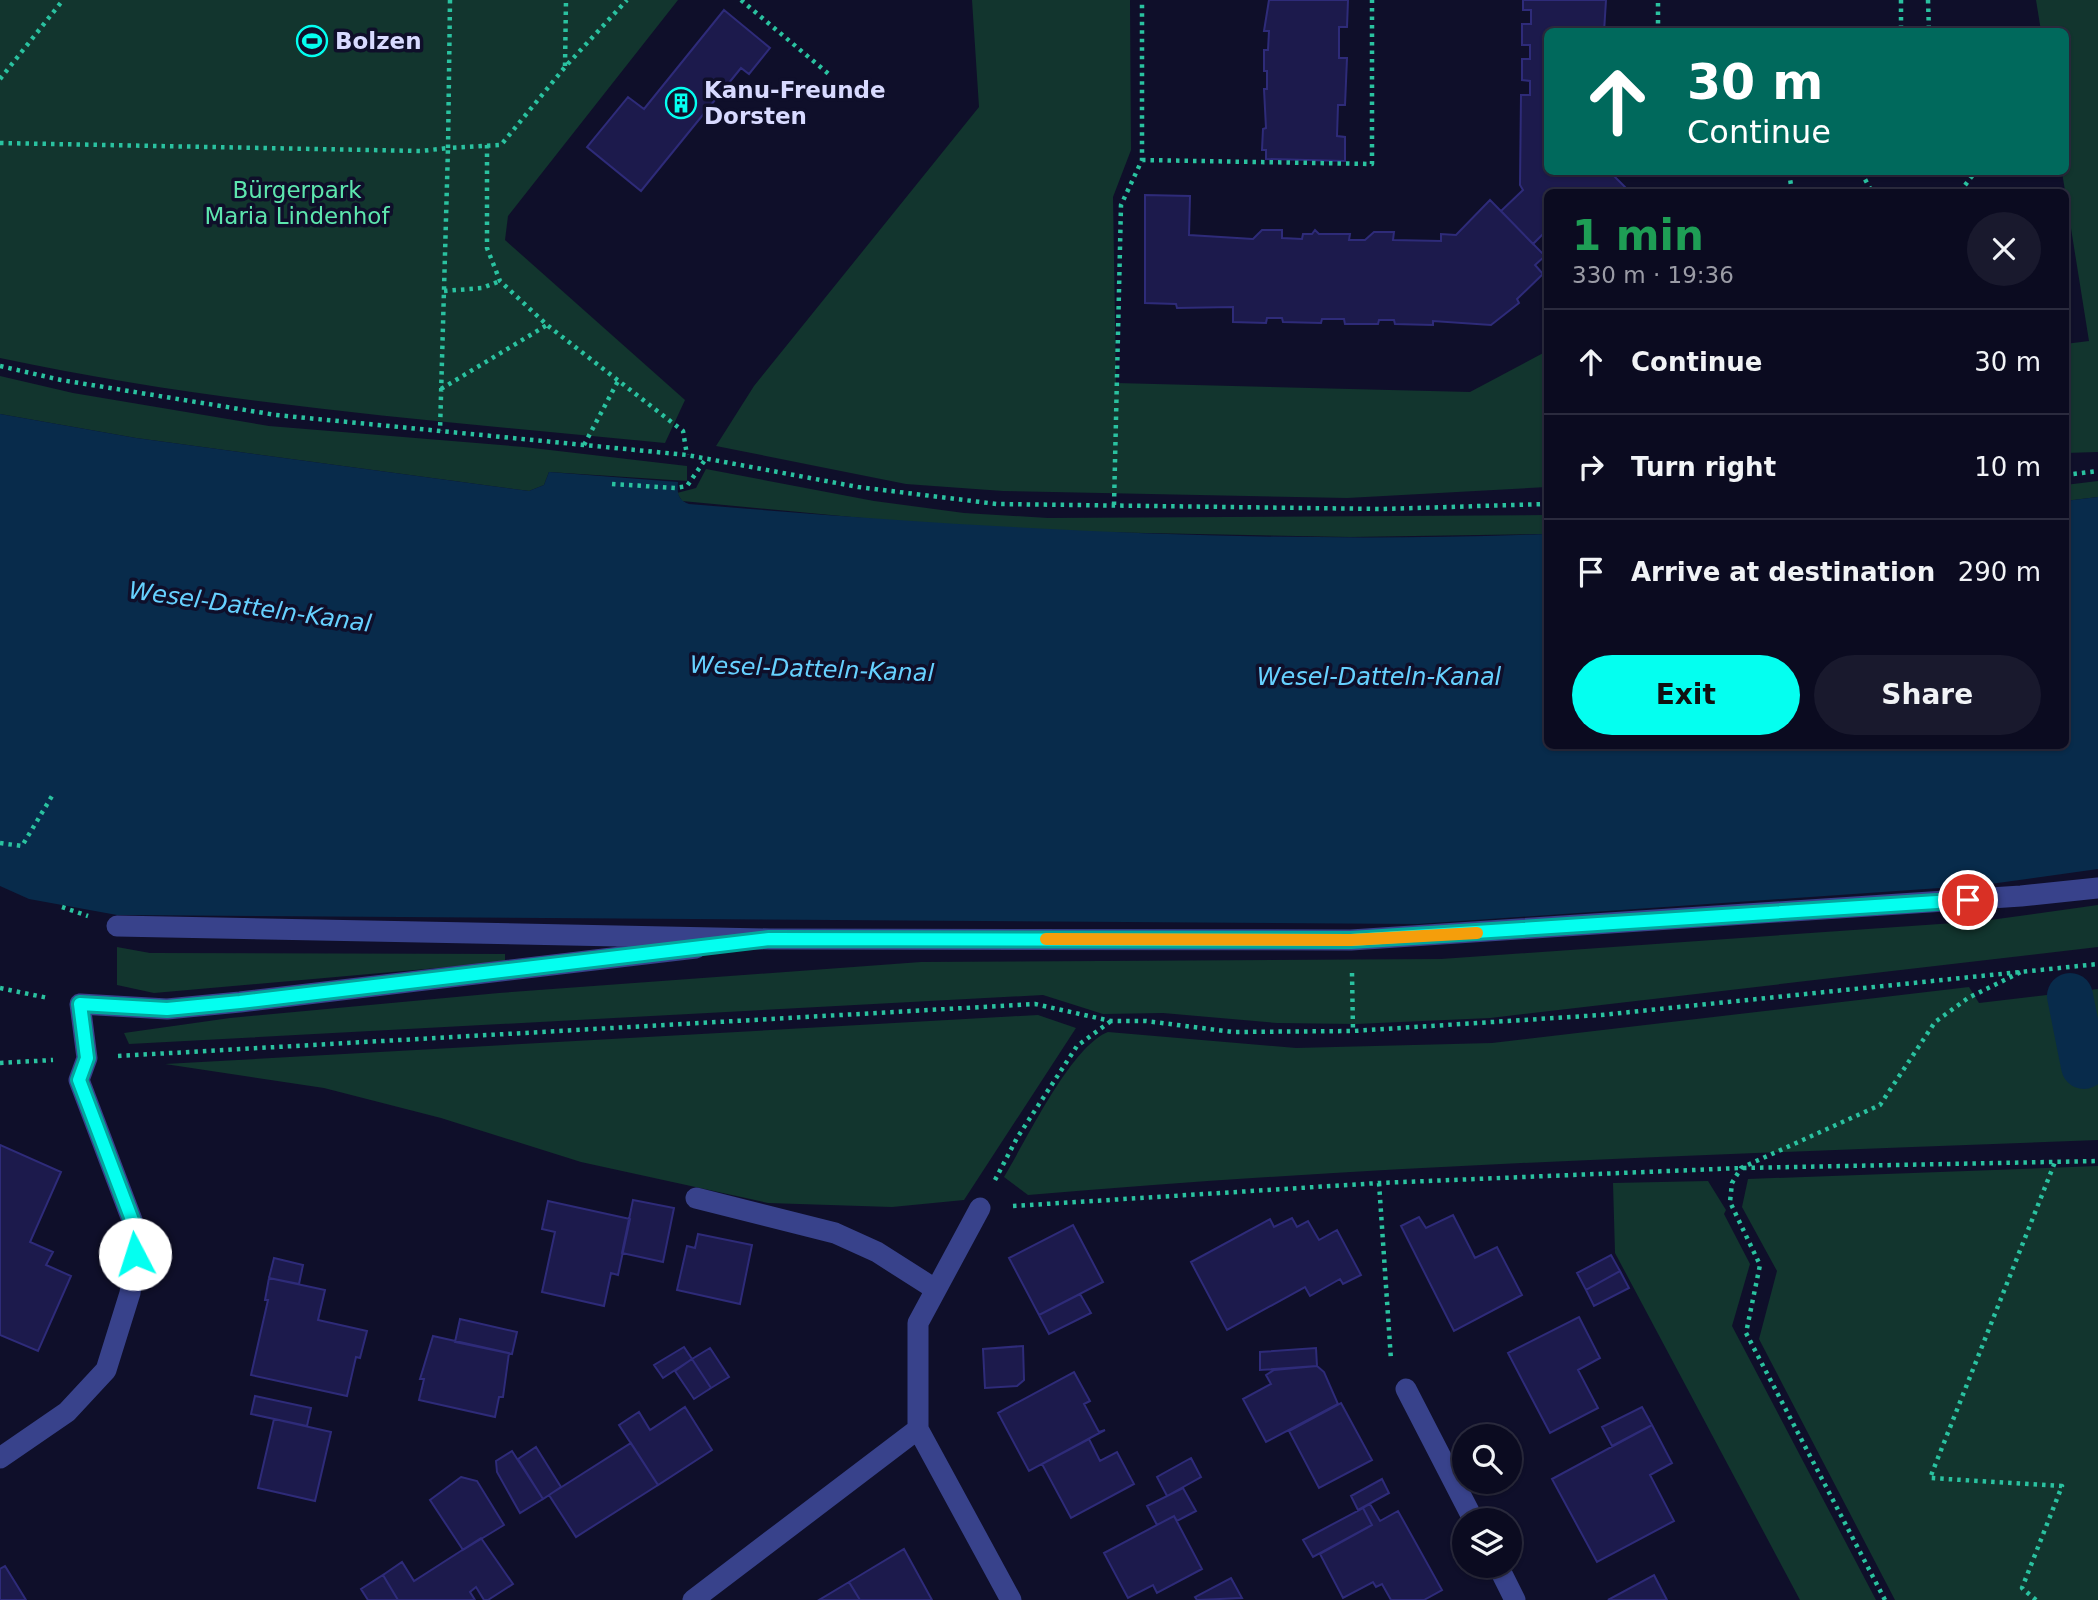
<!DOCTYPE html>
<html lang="en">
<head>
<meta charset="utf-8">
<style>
  :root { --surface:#0b0b20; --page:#19192d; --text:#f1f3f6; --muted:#9a9ba5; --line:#2b2b3e; --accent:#04fff0 }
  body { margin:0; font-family:"DejaVu Sans",sans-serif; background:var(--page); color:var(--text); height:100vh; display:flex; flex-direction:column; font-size:26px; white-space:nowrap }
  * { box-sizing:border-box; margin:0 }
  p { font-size:23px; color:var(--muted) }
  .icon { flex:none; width:38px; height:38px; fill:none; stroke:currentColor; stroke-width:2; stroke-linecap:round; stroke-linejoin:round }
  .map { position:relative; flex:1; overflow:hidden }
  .panel { position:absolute; left:1544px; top:189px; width:525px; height:560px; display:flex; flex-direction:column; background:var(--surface); border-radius:10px; box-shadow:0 2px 5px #0004,0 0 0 2px var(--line) }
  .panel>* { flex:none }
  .top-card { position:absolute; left:1544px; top:28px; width:525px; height:147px; border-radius:10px; box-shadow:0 2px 5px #0004,0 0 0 2px var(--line); background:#00695c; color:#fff; overflow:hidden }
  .controls { position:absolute; left:1452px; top:1424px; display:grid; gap:14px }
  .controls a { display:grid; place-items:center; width:70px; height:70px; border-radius:50%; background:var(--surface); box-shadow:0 2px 5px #0004,0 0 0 2px var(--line); font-size:35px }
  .pin { position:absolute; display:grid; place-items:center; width:60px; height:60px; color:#fff; margin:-30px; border:4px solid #fff; border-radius:50%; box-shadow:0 2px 7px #0007 }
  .me { position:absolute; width:77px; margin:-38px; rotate:355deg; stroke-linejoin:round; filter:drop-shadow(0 0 5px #0008) }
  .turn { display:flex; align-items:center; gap:24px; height:147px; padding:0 28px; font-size:32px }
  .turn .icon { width:91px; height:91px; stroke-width:2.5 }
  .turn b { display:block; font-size:49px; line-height:60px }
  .round { display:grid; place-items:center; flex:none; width:74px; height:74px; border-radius:37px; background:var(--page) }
  .overview { display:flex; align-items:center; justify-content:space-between; height:119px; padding:0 28px }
  h1 { font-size:42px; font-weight:600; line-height:52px; color:#1e9e55 }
  .cta { display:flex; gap:14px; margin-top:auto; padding:14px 28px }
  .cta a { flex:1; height:80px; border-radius:42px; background:var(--accent); color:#111; font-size:28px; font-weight:600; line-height:80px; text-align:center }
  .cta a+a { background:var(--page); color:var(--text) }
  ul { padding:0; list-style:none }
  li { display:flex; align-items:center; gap:21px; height:105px; padding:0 28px; border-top:2px solid var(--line) }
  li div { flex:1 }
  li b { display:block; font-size:26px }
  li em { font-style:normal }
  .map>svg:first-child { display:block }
</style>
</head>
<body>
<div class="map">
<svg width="2098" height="1600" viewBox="0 0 2098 1600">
  <rect width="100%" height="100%" fill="#0f0f2a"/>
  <!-- green -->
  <path fill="#12352e" d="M 0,0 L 678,0 L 508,216 L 505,240 L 685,400 L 665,443 C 443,421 219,405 0,358 Z
    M 972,0 L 1130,0 L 1131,150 L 1113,197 L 1116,383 L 1470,392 L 1547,351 L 1547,487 L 1347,498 L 1003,491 L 906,484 L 716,446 L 754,386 L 979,107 Z
    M 2036,0 L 2098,0 L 2098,452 L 2065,453 L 2065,344 L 2089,341 L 2062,172 L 2065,172 L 2065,32 L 2041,31 Z
    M 0,376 L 73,393 L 269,426 L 524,447 L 687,466 L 687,481 L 549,472 L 544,485 L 529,491 L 136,438 L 0,414 Z
    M 706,469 L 874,501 L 964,513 L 1048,518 L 1547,515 L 1547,534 L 1350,537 L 1044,531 L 947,526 L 682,501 L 677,493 L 696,488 Z
    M 2098,481 L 2098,497 L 2065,501 L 2065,485 Z
    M 2098,905 L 2098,947 L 1490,1018 L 1356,1024 L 1277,1023 L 1163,1013 L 1103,1014 L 1043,995 L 129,1044 L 124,1033 L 230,1018 L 499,993 L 921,962 L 1441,959 L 1983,921 Z
    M 117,947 L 150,953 L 505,954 L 505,962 L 154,993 L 117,985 Z
    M 1969,987 L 1979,1003 L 2098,989 L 2098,1140 C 1741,1154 1384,1164 1028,1195 L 1004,1177 C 1026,1141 1071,1046 1108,1032 L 1296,1048 L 1492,1043 Z
    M 1038,1015 L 1076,1028 L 964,1200 L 892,1207 L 768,1203 L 581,1162 L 441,1118 L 324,1088 L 165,1064 Z
    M 2098,1166 L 2098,1600 L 1895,1600 L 1759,1339 L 1777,1271 L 1742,1207 L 1748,1179 Z
    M 1708,1181 L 1726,1210 L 1724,1214 L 1750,1264 L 1732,1326 L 1876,1600 L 1800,1600 L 1615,1253 L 1613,1183 Z"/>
  <!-- water -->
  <path fill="#082b4b" d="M 0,414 L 136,438 L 529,491 L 544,485 L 549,472 L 678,482 C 677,494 678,500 689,504 C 975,528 1260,545 1547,534 L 1547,746 L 2065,746 L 2065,501 L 2098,497 L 2098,869 L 1983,885 L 1418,924 L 117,915 L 29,899 L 0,886 Z"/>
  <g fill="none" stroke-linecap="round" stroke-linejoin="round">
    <!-- canal -->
    <path stroke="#082b4b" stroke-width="46" d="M 2070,996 L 2084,1066"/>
  </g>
  <!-- building -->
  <path fill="#1c1a4c" stroke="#2e2b79" stroke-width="2" d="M 1269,0 L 1348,0 L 1347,27 L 1339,27 L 1339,58 L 1347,58 L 1345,105 L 1338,105 L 1337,136 L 1345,137 L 1345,161 L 1266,159 L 1266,150 L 1262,150 L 1263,129 L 1266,128 L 1264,89 L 1267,89 L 1267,71 L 1264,71 L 1264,50 L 1268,50 L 1269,31 L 1264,31 Z
    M 1523,0 L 1606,0 L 1604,32 L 1547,32 L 1547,172 L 1610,172 L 1630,192 L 1547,192 L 1547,230 L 1533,244 L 1501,211 L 1523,190 L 1520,185 L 1521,95 L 1530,95 L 1530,81 L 1522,80 L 1522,59 L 1530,59 L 1530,45 L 1522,45 L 1522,24 L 1531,24 L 1531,10 L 1523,10 Z
    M 724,10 L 770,48 L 749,74 L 741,68 L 641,191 L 587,147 L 628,97 L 644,109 Z
    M 1145,195 L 1190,196 L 1189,235 L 1253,239 L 1262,230 L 1282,230 L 1282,238 L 1302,239 L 1303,234 L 1312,234 L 1315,230 L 1319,234 L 1350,234 L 1349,240 L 1365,240 L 1374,232 L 1394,232 L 1393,240 L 1441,241 L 1441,234 L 1456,235 L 1490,200 L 1545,256 L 1535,265 L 1543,274 L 1517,299 L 1519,303 L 1491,325 L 1433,321 L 1433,325 L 1395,324 L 1394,320 L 1379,320 L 1378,324 L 1345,324 L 1344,319 L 1322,319 L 1321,323 L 1283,322 L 1282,318 L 1267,318 L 1266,323 L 1233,322 L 1233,307 L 1177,308 L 1176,304 L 1145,303 Z
    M 0,1145 L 61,1172 L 30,1242 L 53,1252 L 46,1265 L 71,1276 L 38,1351 L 0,1335 Z
    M 633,1200 L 674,1208 L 663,1262 L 622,1253 Z
    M 548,1201 L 630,1219 L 618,1275 L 611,1273 L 604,1306 L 542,1292 L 555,1232 L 542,1229 Z
    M 1453,1215 L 1475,1258 L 1497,1247 L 1522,1295 L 1454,1331 L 1401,1226 L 1419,1217 L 1426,1228 Z
    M 1292,1218 L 1297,1227 L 1308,1221 L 1319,1240 L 1337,1230 L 1361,1275 L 1343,1284 L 1340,1279 L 1310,1296 L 1305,1287 L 1227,1330 L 1191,1262 L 1270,1219 L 1274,1227 Z
    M 1073,1225 L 1103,1282 L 1039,1315 L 1009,1258 Z
    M 698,1234 L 752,1245 L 740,1304 L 677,1290 L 687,1246 L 695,1248 Z
    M 1611,1255 L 1620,1271 L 1586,1290 L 1577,1273 Z
    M 274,1258 L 303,1265 L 299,1284 L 269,1278 Z
    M 1620,1271 L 1629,1288 L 1594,1306 L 1586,1290 Z
    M 269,1278 L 325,1290 L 318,1320 L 367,1331 L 360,1358 L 356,1357 L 347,1396 L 251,1375 L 268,1300 L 265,1300 Z
    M 1080,1294 L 1091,1313 L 1049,1334 L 1039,1315 Z
    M 1579,1317 L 1600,1358 L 1578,1370 L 1598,1408 L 1550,1433 L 1508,1353 Z
    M 460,1319 L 517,1332 L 512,1354 L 455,1342 Z
    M 433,1336 L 509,1353 L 503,1397 L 499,1397 L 495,1417 L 419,1400 L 424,1379 L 420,1379 Z
    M 1023,1346 L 1024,1380 L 1017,1386 L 985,1388 L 983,1349 Z
    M 684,1347 L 692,1359 L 663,1378 L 654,1365 Z
    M 710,1348 L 729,1377 L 711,1388 L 692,1359 Z
    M 1316,1348 L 1317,1366 L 1260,1370 L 1260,1352 Z
    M 692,1359 L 711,1388 L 694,1399 L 675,1371 Z
    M 1317,1366 L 1324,1372 L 1338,1404 L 1266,1442 L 1243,1399 L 1271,1384 L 1266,1375 L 1274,1370 Z
    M 1074,1372 L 1090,1401 L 1084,1404 L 1099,1432 L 1105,1430 L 1029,1471 L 998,1413 Z
    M 255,1396 L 311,1408 L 307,1426 L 251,1414 Z
    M 1341,1403 L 1372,1460 L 1319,1488 L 1289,1431 Z
    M 685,1407 L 712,1450 L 658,1485 L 619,1425 L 639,1412 L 650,1430 Z
    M 1642,1407 L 1652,1425 L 1612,1446 L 1602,1427 Z
    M 274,1419 L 331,1432 L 315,1501 L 258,1488 Z
    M 1652,1425 L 1672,1463 L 1650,1475 L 1674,1521 L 1597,1562 L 1552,1479 Z
    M 1089,1439 L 1100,1461 L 1117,1452 L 1134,1484 L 1071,1518 L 1042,1464 Z
    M 631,1443 L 658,1485 L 576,1537 L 549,1495 Z
    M 536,1447 L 561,1487 L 543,1499 L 518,1459 Z
    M 512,1451 L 543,1499 L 520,1513 L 497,1472 L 496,1461 Z
    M 1191,1458 L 1201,1477 L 1167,1496 L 1157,1477 Z
    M 461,1477 L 477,1481 L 504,1525 L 463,1550 L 430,1500 Z
    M 1382,1479 L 1389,1493 L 1358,1510 L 1351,1496 Z
    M 1183,1488 L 1196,1511 L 1177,1521 L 1174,1516 L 1157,1525 L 1147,1506 Z
    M 1370,1504 L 1380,1521 L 1398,1511 L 1442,1590 L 1424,1600 L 1391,1600 L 1382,1584 L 1376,1587 L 1373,1582 L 1343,1598 L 1320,1554 L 1372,1525 L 1363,1508 Z
    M 1363,1508 L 1372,1525 L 1313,1557 L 1303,1540 Z
    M 1174,1516 L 1202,1569 L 1157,1593 L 1153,1585 L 1128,1598 L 1104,1553 Z
    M 481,1538 L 513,1584 L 488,1600 L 484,1600 L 476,1587 L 470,1592 L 475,1600 L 398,1600 L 383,1575 L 402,1562 L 414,1581 Z
    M 904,1549 L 932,1600 L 860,1600 L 849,1582 Z
    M 5,1566 L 26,1600 L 0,1600 L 0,1569 Z
    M 383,1575 L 398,1600 L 368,1600 L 361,1589 Z
    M 1654,1575 L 1667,1600 L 1608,1600 Z
    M 1231,1578 L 1242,1598 L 1197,1600 L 1195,1597 Z
    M 849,1582 L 860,1600 L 819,1600 Z"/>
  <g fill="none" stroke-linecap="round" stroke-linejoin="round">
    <!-- path -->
    <path stroke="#2ac2a0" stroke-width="4.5" stroke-dasharray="3.5 5" stroke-linecap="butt" d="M 450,0 L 448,148 L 501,145 L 565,67 L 627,0
      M 741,0 L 831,76
      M 1901,0 L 1901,32
      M 1928,0 L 1929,32
      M 1658,32 L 1658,0
      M 565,66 L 566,0
      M 0,79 L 63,0
      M 0,143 L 421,151 L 448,148 L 440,431
      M 487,145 L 487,248 L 500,281 L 547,325 L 683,431 L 687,455
      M 1142,160 L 1372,164 L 1372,0
      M 1789,172 L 1792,192
      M 1861,172 L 1872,192
      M 1960,192 L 1975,172
      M 444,291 L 482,288 L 500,281
      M 0,366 L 61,380 L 276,415 L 687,455 L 858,487 L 997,504 L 1382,509 L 1547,504
      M 441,389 L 547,325
      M 584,445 L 618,381
      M 2065,475 L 2098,471
      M 612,484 L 675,488 L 687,486 L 707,457
      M 1114,505 L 1121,205 L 1142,160 L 1142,0
      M 0,843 L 22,846 L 52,796
      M 62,907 L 88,916
      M 1352,973 L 1353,1031
      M 0,988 L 48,998
      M 118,1056 L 1035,1004 L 1111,1021 L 1146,1021 L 1233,1032 L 1353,1031 L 1601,1015 L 2098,964
      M 0,1063 L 53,1060
      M 995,1180 L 1017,1138 L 1077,1046 L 1111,1021
      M 1379,1183 L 1391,1360
      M 1013,1206 L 1379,1183 L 1741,1168 L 2098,1161
      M 1885,1600 L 1746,1333 L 1760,1265 L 1730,1202 L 1732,1183 L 1741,1168 L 1880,1105 L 1935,1022 L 1968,998 L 2023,971
      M 2036,1600 L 2022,1588 L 2062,1486 L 1930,1478 L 2055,1162"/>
    <!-- minor -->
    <path stroke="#38428b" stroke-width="21" d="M 117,926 L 770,939 L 1351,940 L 2021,896 L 2098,888
      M 696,1198 L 835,1233 L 877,1252 L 935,1289
      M 980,1208 L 918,1323 L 918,1429 L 1011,1600
      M 1406,1389 L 1474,1521
      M 0,1458 L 67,1412 L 106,1370 L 130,1293 L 135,1254 L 132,1220 L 79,1080 L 87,1058 L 80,1004 L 167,1009 L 240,1002 L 696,948
      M 1498,1566 L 1515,1600
      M 693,1600 L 918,1429"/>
  </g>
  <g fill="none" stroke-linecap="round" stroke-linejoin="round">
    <!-- route casing -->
    <g stroke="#03a69c" stroke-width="18">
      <path id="route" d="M 135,1254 L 132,1220 L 79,1080 L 87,1058 L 80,1004 L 167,1009 L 240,1002 L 769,939 L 1351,940 L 1968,900"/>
    </g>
    <!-- route -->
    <use href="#route" stroke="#04fff0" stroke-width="12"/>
    <!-- slow -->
    <path stroke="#f59e0b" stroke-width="12" d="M 1046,939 L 1351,940 L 1477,933"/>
  </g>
  <!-- icons -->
  <defs>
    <g id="stadium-ring" transform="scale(1.575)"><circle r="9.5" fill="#0f0f2a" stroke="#04fff0" stroke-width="1.5"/><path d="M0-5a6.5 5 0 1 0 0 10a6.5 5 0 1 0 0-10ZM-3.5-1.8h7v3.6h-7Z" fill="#04fff0"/></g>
    <g id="building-ring" transform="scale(1.575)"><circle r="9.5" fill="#0f0f2a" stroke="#04fff0" stroke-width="1.5"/><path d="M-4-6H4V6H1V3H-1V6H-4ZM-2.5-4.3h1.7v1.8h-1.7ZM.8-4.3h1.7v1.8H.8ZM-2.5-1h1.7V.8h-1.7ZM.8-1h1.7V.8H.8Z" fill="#04fff0"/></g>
  </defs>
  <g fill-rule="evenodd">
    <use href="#stadium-ring" x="312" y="41"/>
    <use href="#building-ring" x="681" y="103"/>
  </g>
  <g text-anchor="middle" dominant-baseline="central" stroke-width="7" stroke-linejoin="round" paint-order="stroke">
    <!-- poi labels -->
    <g font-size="23" font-weight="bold" fill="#d8daff" stroke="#0f0f2a" text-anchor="start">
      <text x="335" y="41">Bolzen</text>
      <text x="704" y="90">Kanu-Freunde<tspan x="704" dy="26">Dorsten</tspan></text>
    </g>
    <!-- park labels -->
    <g font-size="23" fill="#5de6ae" stroke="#0f0f2a">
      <text x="297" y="190">Bürgerpark<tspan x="297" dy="26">Maria Lindenhof</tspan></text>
    </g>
    <!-- water labels -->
    <g font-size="24" font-style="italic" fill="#66d1ff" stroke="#0f0f2a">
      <text transform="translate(250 607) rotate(8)">Wesel-Datteln-Kanal</text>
      <text transform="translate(812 669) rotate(2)">Wesel-Datteln-Kanal</text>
      <text x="1379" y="677">Wesel-Datteln-Kanal</text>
    </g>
  </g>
</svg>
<div class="controls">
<a><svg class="icon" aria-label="search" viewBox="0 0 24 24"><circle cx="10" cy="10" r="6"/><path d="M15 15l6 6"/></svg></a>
<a><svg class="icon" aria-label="layers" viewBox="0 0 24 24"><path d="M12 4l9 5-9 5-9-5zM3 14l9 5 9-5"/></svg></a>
</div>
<div class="pin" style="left:1968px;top:900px;background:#d93025"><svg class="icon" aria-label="arrive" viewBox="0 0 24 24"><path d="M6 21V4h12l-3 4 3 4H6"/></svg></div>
<svg class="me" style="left:135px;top:1254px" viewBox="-20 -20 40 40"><circle r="19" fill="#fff"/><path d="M0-13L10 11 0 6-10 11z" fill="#04fff0"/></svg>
<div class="top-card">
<div class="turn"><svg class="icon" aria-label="ahead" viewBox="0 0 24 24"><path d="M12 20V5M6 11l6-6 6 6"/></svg><div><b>30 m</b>Continue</div></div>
</div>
<section class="panel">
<div class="overview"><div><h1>1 min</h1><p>330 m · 19:36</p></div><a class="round"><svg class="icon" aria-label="close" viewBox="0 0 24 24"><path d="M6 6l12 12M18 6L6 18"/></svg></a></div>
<ul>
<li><svg class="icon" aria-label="ahead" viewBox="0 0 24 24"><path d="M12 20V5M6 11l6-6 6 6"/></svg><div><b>Continue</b></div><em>30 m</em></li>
<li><svg class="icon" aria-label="right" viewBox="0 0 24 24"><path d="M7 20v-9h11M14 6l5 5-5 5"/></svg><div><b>Turn right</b></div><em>10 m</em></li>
<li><svg class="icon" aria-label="arrive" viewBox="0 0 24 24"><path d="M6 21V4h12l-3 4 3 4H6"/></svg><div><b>Arrive at destination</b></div><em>290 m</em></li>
</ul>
<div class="cta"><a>Exit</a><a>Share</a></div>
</section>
</div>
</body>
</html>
